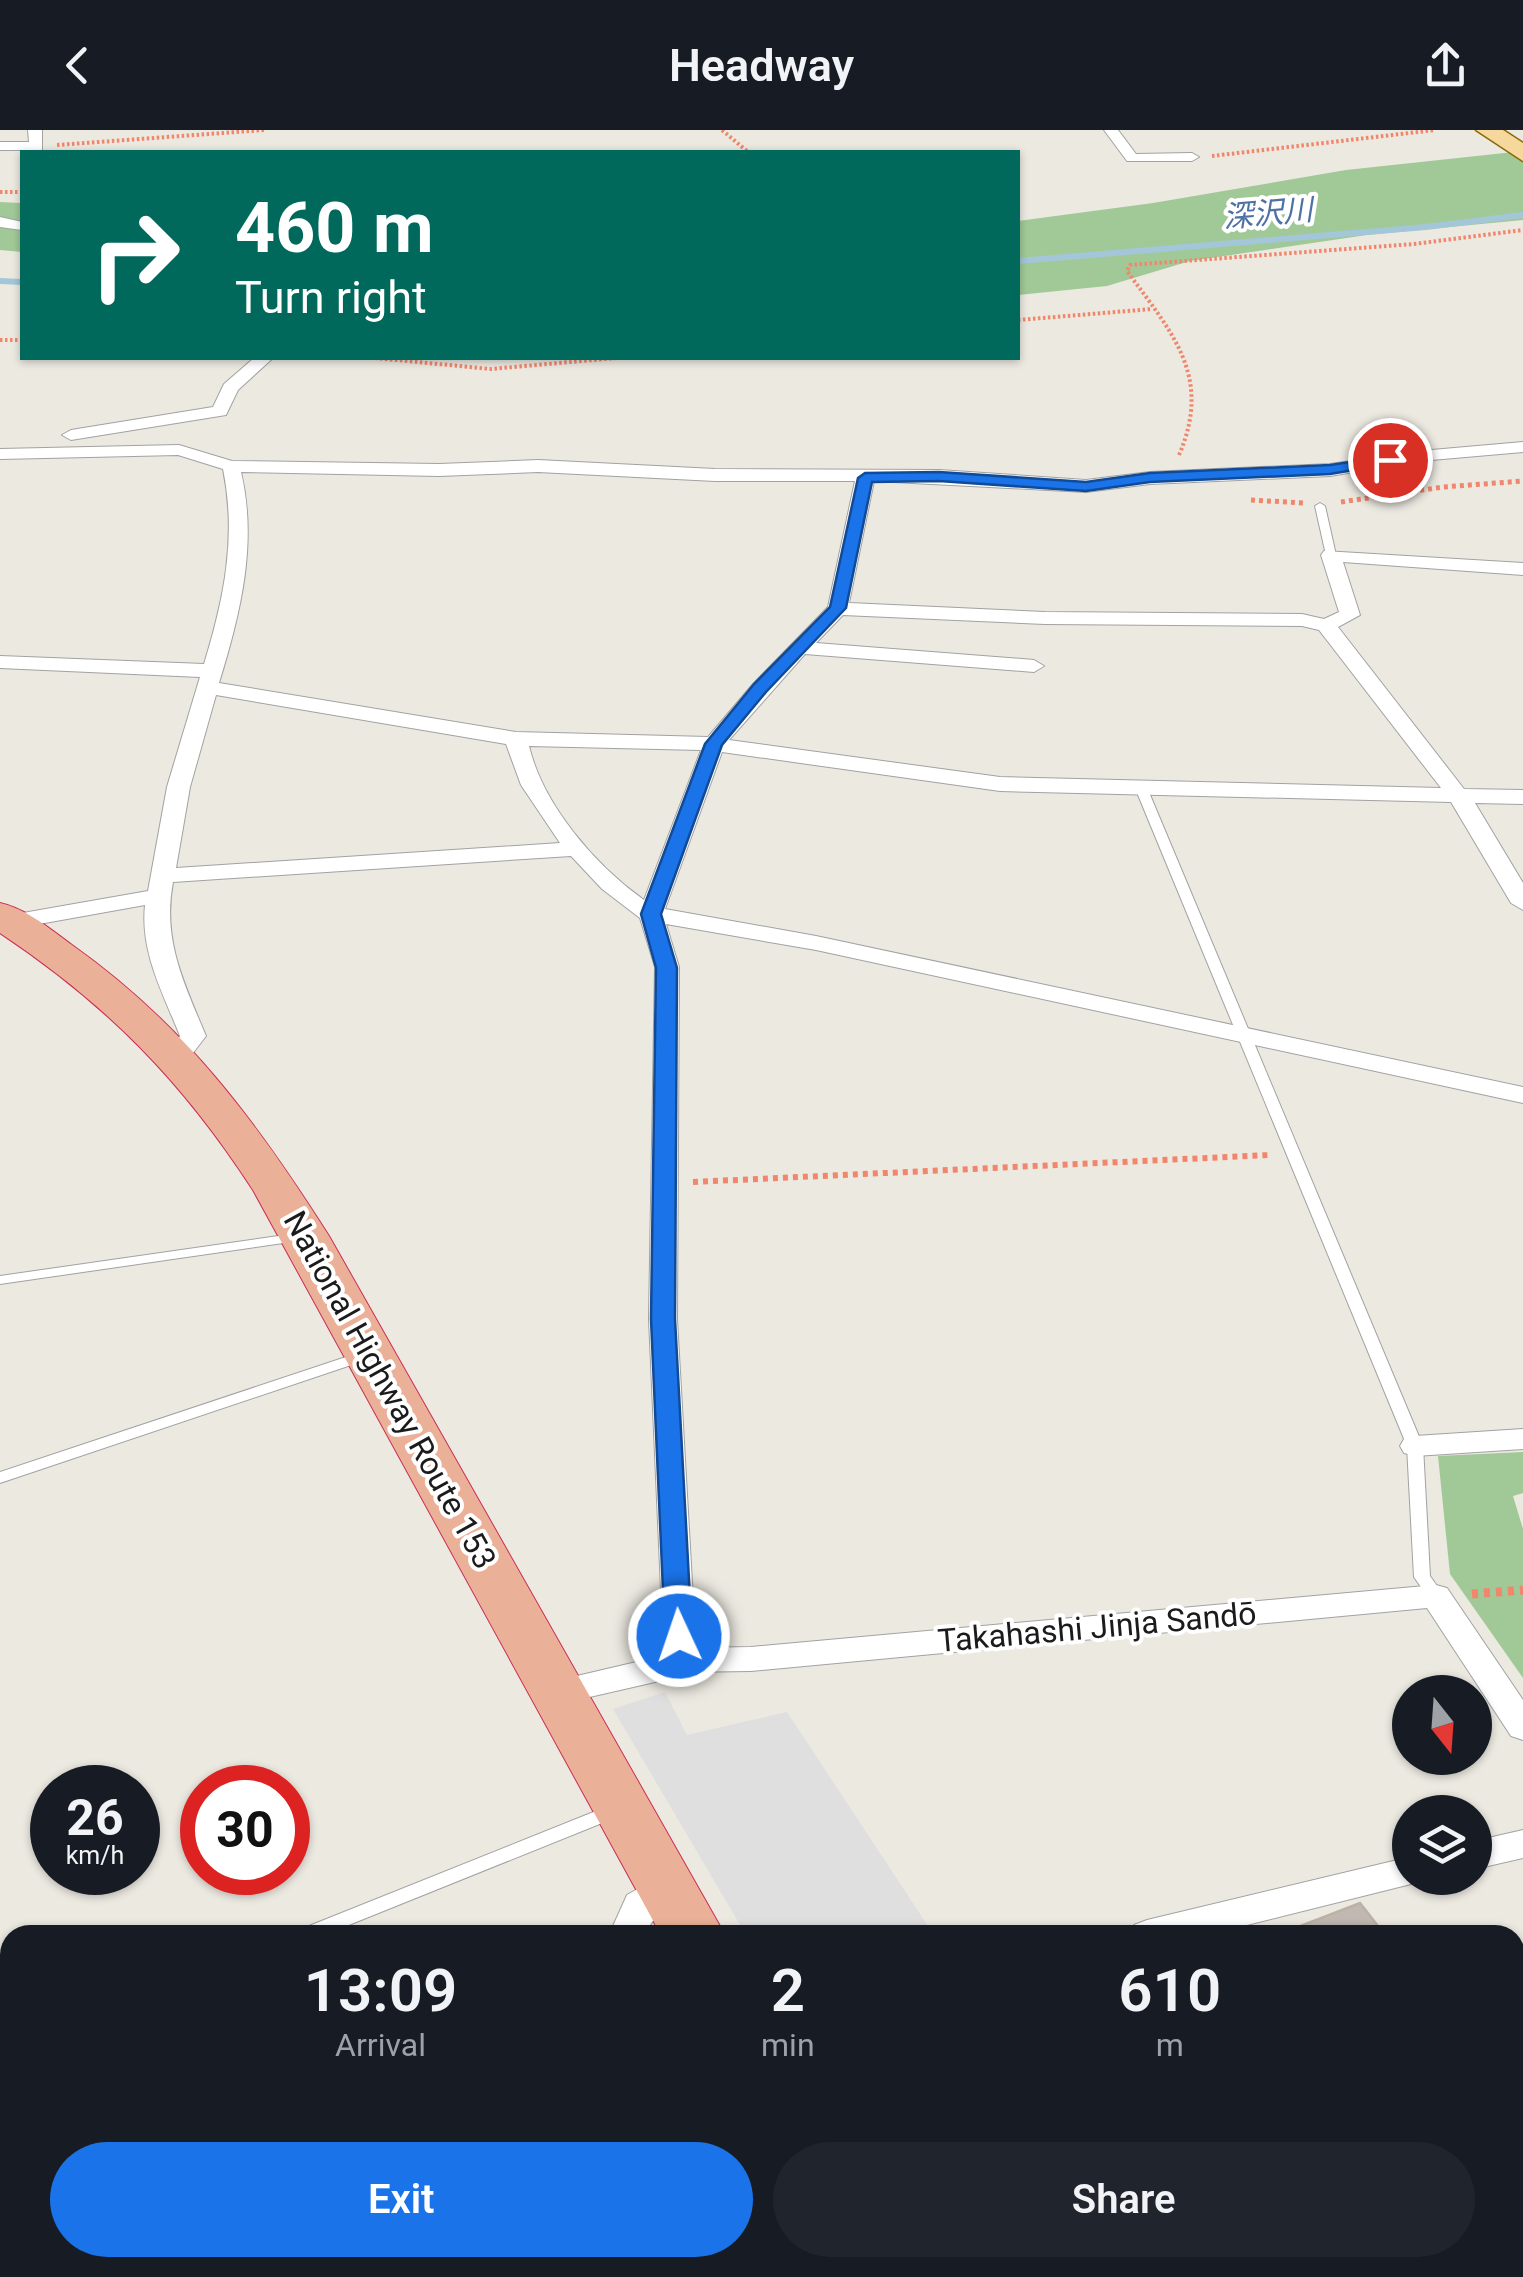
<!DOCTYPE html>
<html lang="en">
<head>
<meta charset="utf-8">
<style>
  :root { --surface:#171b24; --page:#20242c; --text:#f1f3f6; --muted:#9ea1a6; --accent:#1a73e8 }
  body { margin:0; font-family:Roboto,"Noto Sans JP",sans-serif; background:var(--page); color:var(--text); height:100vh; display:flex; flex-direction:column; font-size:38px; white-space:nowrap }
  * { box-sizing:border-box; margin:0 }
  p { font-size:32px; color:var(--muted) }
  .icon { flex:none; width:55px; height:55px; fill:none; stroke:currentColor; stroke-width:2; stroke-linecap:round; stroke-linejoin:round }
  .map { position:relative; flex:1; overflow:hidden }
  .side { position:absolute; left:0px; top:1795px; width:1525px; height:352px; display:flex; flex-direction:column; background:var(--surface); border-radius:30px 30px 0 0; box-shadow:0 2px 8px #0004 }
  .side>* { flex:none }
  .guide { position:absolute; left:20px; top:20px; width:1000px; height:210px; border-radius:0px; box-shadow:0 2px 8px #0004; background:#00695c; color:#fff; overflow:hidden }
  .needle { width:65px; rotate:163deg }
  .tools { position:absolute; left:1392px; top:1545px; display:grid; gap:20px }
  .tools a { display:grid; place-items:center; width:100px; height:100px; border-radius:50%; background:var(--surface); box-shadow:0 2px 8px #0004; font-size:50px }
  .speed { position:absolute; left:30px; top:1635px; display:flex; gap:20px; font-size:50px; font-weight:700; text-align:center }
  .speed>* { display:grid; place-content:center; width:130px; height:130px; border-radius:50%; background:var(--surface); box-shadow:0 2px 8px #0004; line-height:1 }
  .speed small { font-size:25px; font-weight:400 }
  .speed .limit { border:15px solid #d22; background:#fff; color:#111 }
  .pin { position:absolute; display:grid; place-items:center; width:85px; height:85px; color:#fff; margin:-42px; border:5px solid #fff; border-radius:50%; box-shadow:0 2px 10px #0007 }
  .me { position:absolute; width:110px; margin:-55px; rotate:357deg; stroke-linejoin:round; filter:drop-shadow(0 0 8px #0008) }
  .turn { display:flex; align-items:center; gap:35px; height:210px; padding:0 50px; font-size:45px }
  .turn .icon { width:130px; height:130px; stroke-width:2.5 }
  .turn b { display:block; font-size:70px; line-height:85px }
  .eta { display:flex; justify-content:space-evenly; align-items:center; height:170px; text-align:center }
  .eta b { font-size:60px; font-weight:600; line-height:70px }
  .action { display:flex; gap:20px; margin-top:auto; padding:20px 50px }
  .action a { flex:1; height:115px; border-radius:60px; background:var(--accent); color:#fff; font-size:40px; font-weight:600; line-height:115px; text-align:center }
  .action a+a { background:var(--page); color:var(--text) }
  header { display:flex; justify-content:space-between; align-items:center; height:130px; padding:0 50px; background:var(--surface); font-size:45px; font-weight:600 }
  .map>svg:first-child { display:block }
</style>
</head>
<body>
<header><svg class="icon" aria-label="back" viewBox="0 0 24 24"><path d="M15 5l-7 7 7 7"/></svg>Headway<svg class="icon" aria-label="share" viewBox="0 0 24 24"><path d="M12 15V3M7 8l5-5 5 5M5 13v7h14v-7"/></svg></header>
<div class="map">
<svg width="1523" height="2147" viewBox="0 0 1523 2147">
  <rect width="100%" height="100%" fill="#ece9e1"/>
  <!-- forest -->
  <path fill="#a1c997" d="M 1523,21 L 1523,90 L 1367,105 L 1190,131 L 1107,156 L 1018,165 L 1018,91 L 1153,73 L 1346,40 Z
    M 0,72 L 22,73 L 22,122 L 0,120 Z
    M 1523,1322 L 1523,1363 L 1513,1366 L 1523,1399 L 1523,1548 L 1450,1444 L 1438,1326 Z"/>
  <!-- parking -->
  <path fill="#dfdfdf" d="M 665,1562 L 687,1605 L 787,1582 L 934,1805 L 746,1805 L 613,1579 Z"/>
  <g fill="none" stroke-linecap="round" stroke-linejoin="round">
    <!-- stream -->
    <path stroke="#a3c7d8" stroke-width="6" d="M 1018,131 L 1426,97 L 1523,85
      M 0,151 L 22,152"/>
  </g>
  <!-- building -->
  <path fill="#c0b8b1" stroke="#bcb1a4" stroke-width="2.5" d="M 1360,1773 L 1385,1805 L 1282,1805 L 1282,1803 Z"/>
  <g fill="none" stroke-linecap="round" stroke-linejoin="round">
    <!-- service casing -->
    <g stroke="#a2a2a2" stroke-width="2">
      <path id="service" d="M 1320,373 L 1325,376 L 1336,425 L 1331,428 L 1326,425 L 1315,376 Z
        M 1142,657 L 1148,660 L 1423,1316 L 1430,1446 L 1444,1466 L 1442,1470 L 1430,1470 L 1414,1447 L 1407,1316 L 1136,660 Z
        M 299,1103 L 304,1104 L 306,1107 L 304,1110 L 0,1154 L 0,1146 Z
        M 364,1221 L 371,1226 L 369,1229 L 0,1353 L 0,1342 Z
        M 611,1675 L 617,1677 L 620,1682 L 617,1687 L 324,1805 L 296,1805 L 299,1800 Z
        M 10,1916 L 10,1932 L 0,1936 L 0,1920 Z"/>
    </g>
    <!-- minor casing -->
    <g stroke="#a2a2a2" stroke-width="2">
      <path id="minor" d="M 28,0 L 42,0 L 42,20 L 0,20 L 0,12 L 29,12 Z
        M 1104,0 L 1118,0 L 1136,24 L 1192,23 L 1199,27 L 1192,31 L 1127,31 Z
        M 0,87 L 22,92 L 22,100 L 0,97 Z
        M 254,228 L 273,228 L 238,260 L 226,285 L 71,310 L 62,305 L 71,300 L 213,277 L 224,254 Z
        M 1523,312 L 1523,322 L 1420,331 L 1330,346 L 1150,354 L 1086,362 L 874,351 L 849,473 L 1045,482 L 1302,484 L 1324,489 L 1339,482 L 1321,425 L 1324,421 L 1523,433 L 1523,445 L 1343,432 L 1360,485 L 1338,497 L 1464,659 L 1523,660 L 1523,674 L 1475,673 L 1523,753 L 1523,780 L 1511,773 L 1451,672 L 1000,661 L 722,622 L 665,779 L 816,806 L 1523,957 L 1523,973 L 816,820 L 666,794 L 679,837 L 677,1189 L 695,1505 L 691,1518 L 751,1517 L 1436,1455 L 1447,1458 L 1523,1570 L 1523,1610 L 1511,1606 L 1427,1478 L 751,1541 L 677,1542 L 655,1552 L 559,1574 L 547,1571 L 542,1562 L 547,1553 L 645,1530 L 656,1523 L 663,1505 L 649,1189 L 655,837 L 640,788 L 602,759 L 571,726 L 173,752 C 162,810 184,853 206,906 L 186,932 L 177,935 L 164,927 L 180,906 C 163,863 140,822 145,775 L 0,801 L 0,787 L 148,761 L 167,657 L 200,547 L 0,538 L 0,526 L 204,534 C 224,469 237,407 223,339 L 178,325 L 0,329 L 0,319 L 179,315 L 232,331 L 439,334 L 538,330 L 715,339 L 939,340 L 1086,350 L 1150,342 L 1330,334 L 1420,321 ZM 241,342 L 439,346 L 538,342 L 715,351 L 855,351 L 828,477 L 753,554 L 708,607 L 516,602 L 219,553 C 240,485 258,414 241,342 ZM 843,485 L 1045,494 L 1302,496 L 1319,500 L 1441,658 L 1000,647 L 729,610 L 805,524 L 1034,542 L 1044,536 L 1034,530 L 816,513 ZM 216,565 L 506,614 L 521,655 L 560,713 L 176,738 L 190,657 ZM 529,616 L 701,620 L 644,770 C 595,735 543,675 529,616 Z
        M 1523,1299 L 1523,1319 L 1415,1326 L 1404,1323 L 1400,1316 L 1404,1309 L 1415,1306 Z
        M 1523,1700 L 1523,1728 L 1475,1739 L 1475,1711 Z
        M 1410,1727 L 1410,1748 L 1424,1748 L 1423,1751 L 1207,1805 L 1129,1805 L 1134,1795 L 1147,1790 Z
        M 665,1743 L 678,1747 L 683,1757 C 672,1778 656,1779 645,1805 L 609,1805 L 627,1765 Z
        M 504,2138 L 544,2138 L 541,2147 L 501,2147 Z"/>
    </g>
    <!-- primary casing -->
    <g stroke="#896a08" stroke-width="3">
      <path id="primary" d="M 1476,0 L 1503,0 L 1523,13 L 1523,31 Z"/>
    </g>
    <!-- trunk casing -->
    <g stroke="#cb2d55" stroke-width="2">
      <path id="trunk" d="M 0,773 C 27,779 50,799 72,815 C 185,895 256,991 329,1106 L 725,1805 L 661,1805 L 253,1060 C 183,952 108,875 0,803 Z
        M 861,2138 L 934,2138 L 938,2147 L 865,2147 Z"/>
    </g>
    <!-- path-far3 -->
    <path stroke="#f1866c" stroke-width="4" stroke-dasharray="2.5 2.5" stroke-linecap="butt" d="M 722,0 L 748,22
      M 57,15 L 264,0
      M 1212,26 L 1435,0
      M 0,62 L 22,62
      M 1018,190 L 1152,179
      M 0,210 L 22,210
      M 375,228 L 491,239 L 616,228
      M 1179,325 C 1213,246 1172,203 1127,141 L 1130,135 L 1414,114 L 1523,100"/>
    <!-- path-far2 -->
    <path stroke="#f1866c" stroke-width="5" stroke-dasharray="4 4" stroke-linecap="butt" d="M 1251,370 L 1304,373
      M 1341,372 L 1443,357 L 1523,351"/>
    <!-- path-far1 -->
    <path stroke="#f1866c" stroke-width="6" stroke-dasharray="5 5" stroke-linecap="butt" d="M 693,1052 L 1270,1025"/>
    <!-- path -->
    <path stroke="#f1866c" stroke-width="9" stroke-dasharray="6 6" stroke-linecap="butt" d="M 1472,1464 L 1523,1460"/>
    <!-- service -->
    <use href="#service" fill="#fff" fill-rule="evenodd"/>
    <!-- minor -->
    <use href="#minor" fill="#fff" fill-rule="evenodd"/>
    <!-- primary -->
    <use href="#primary" fill="#f6d79c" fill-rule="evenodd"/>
    <!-- trunk -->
    <use href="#trunk" fill="#ebb198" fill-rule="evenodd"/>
  </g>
  <!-- route -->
  <path fill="#1a73e8" stroke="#114b97" stroke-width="2.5" d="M 1390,326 L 1398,330 L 1396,333 L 1330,344 L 1150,352 L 1086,361 L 939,351 L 872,352 L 846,478 L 766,562 L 722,615 L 661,784 L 677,838 L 675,1189 L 692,1506 L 688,1512 L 669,1512 L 665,1506 L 651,1189 L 656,838 L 641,784 L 705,614 L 754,554 L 830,477 L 858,348 L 865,343 L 939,342 L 1086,352 L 1150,343 L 1330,335 Z"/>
  <g text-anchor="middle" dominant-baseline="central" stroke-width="8" stroke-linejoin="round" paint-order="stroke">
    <!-- far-water labels -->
    <g font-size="30" font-style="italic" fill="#4e71a4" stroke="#fff">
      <text transform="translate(1268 83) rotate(-5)">深沢川</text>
    </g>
    <!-- street labels -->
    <g font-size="32" fill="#1b1b1b" stroke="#fff">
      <text transform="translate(390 1260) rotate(61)">National Highway Route 153</text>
      <text transform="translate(1097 1497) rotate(-5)">Takahashi Jinja Sandō</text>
    </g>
  </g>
</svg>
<div class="tools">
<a><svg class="needle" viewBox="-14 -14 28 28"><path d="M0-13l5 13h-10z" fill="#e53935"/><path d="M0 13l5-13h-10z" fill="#9ea1a6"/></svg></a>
<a><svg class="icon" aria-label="layers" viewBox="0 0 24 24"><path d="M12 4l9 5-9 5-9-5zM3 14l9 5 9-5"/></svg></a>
</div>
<div class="speed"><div>26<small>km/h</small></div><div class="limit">30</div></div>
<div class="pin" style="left:1390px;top:330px;background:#d93025"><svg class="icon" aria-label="arrive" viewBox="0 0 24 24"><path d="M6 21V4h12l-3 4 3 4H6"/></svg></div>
<svg class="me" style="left:679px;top:1506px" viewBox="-20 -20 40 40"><circle r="17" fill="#1a73e8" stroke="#fff" stroke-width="3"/><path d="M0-11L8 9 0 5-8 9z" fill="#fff"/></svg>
<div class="guide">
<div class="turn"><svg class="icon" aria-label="right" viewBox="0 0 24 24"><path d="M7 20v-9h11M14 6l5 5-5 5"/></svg><div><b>460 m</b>Turn right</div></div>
</div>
<section class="side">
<div class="eta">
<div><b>13:09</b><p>Arrival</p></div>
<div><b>2</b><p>min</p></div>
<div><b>610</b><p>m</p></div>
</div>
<div class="action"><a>Exit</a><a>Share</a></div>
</section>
</div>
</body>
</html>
